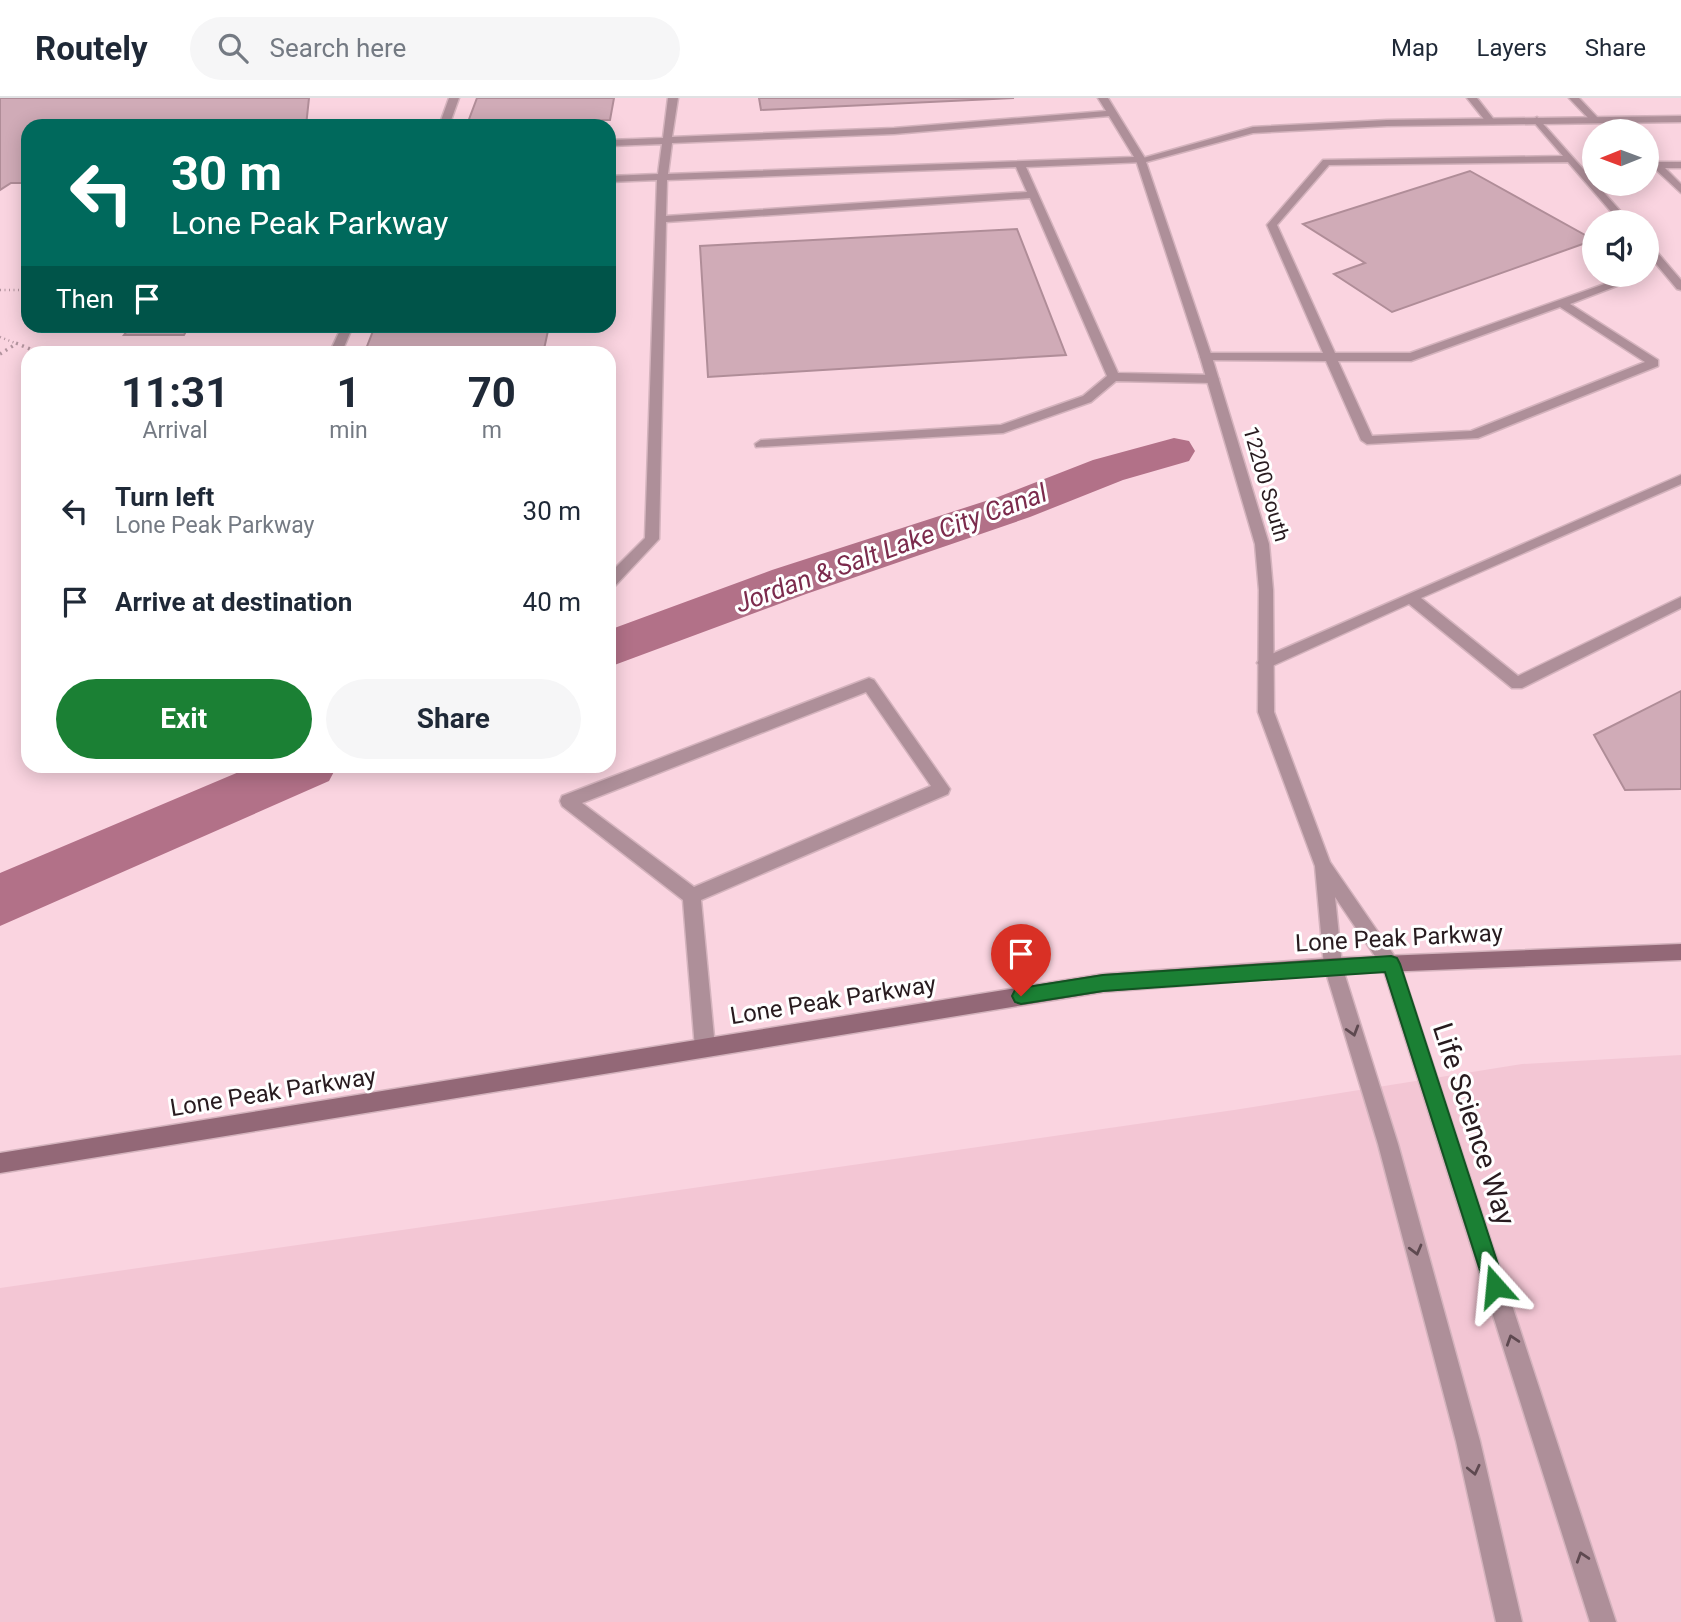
<!DOCTYPE html>
<html lang="en">
<head>
<meta charset="utf-8">
<style>
  :root { --surface:#fff; --page:#f6f6f7; --text:#1f2937; --muted:#747a83; --line:#e0e1e3; --accent:#1b8034 }
  body { margin:0; font-family:Roboto,sans-serif; background:var(--page); color:var(--text); height:100vh; display:flex; flex-direction:column; font-size:26px; white-space:nowrap }
  * { box-sizing:border-box; margin:0 }
  p { font-size:23px; color:var(--muted) }
  .icon { flex:none; width:38px; height:38px; fill:none; stroke:currentColor; stroke-width:2; stroke-linecap:round; stroke-linejoin:round }
  .map { position:relative; flex:1; overflow:hidden }
  .panel { position:absolute; left:21px; top:248px; width:595px; height:427px; display:flex; flex-direction:column; background:var(--surface); border-radius:21px; box-shadow:0 4px 18px #0003 }
  .panel>* { flex:none }
  .hud { position:absolute; left:21px; top:21px; width:595px; height:214px; border-radius:21px; box-shadow:0 4px 18px #0003; background:#00695c; color:#fff; overflow:hidden }
  .needle { width:46px; rotate:269deg }
  .fabs { position:absolute; left:1582px; top:21px; display:grid; gap:14px }
  .fabs a { display:grid; place-items:center; width:77px; height:77px; border-radius:50%; background:var(--surface); box-shadow:0 4px 18px #0003; font-size:35px }
  .pin { position:absolute; display:grid; place-items:center; width:60px; height:60px; color:#fff; margin:-72px -30px; border-radius:50% 50% 50% 0; rotate:-45deg; box-shadow:0 0 7px #0007 }
  .pin .icon { rotate:45deg }
  .me { position:absolute; width:77px; margin:-38px; rotate:342deg; stroke-linejoin:round; filter:drop-shadow(0 0 5px #0008) }
  .turn { display:flex; align-items:center; gap:24px; height:147px; padding:0 35px; font-size:32px }
  .turn .icon { width:91px; height:91px; stroke-width:2.5 }
  .turn b { display:block; font-size:49px; line-height:60px }
  .then { display:flex; align-items:center; height:66px; padding:0 35px; background:#0003; gap:14px; font-size:26px }
  .eta { display:flex; justify-content:space-evenly; align-items:center; height:119px; text-align:center }
  .eta b { font-size:42px; font-weight:700; line-height:49px }
  .action { display:flex; gap:14px; margin-top:auto; padding:14px 35px }
  .action a { flex:1; height:80px; border-radius:42px; background:var(--accent); color:#fff; font-size:28px; font-weight:700; line-height:80px; text-align:center }
  .action a+a { background:var(--page); color:var(--text) }
  ul { padding:0; list-style:none }
  li { display:flex; align-items:center; gap:21px; height:91px; padding:0 35px }
  li div { flex:1 }
  li b { display:block; font-size:26px }
  li em { font-style:normal }
  header { display:flex; align-items:center; gap:42px; box-sizing:border-box; height:98px; padding:0 35px; background:var(--surface); border-bottom:2px solid var(--line) }
  header strong { font-size:33px }
  nav { display:flex; gap:38px; margin-inline-start:auto; font-size:24px }
  .search { width:490px; height:63px; background:var(--page); display:flex; align-items:center; gap:18px; box-sizing:border-box; padding:0 24px; border-radius:38px; color:var(--muted); font-size:26px }
  .map>svg:first-child { display:block }
</style>
</head>
<body>
<header>
<strong>Routely</strong>
<div class="search"><svg class="icon" aria-label="search" viewBox="0 0 24 24"><circle cx="10" cy="10" r="6"/><path d="M15 15l6 6"/></svg>Search here</div>
<nav><a>Map</a><a>Layers</a><a>Share</a></nav>
</header>
<div class="map">
<svg width="1681" height="1524" viewBox="0 0 1681 1524">
  <rect width="100%" height="100%" fill="#fad4e0"/>
  <!-- built -->
  <path fill="#f3c6d4" d="M 1681,957 L 1681,1524 L 0,1524 L 0,1190 L 1234,1012 L 1522,966 Z"/>
  <g fill="none" stroke-linecap="round" stroke-linejoin="round">
    <!-- canal -->
    <path fill="#b27188" fill-rule="evenodd" d="M 1174,340 L 1189,343 L 1195,353 L 1189,363 L 1123,382 L 1030,419 L 806,496 L 609,569 L 609,532 L 772,472 L 998,399 L 1093,362 Z
      M 253,668 L 337,668 L 329,683 L 0,828 L 0,775 Z"/>
  </g>
  <!-- building -->
  <path fill="#d0abb7" stroke="#b08d98" stroke-width="2" d="M 0,0 L 309,0 L 306,28 L 28,28 L 28,85 L 11,85 L 0,92 Z
    M 477,0 L 614,0 L 610,22 L 468,24 Z
    M 759,0 L 1014,0 L 761,12 Z
    M 1470,73 L 1594,142 L 1392,214 L 1334,176 L 1365,165 L 1303,126 Z
    M 1017,131 L 1066,257 L 708,279 L 700,148 Z
    M 131,228 L 189,228 L 184,237 L 124,237 Z
    M 375,228 L 549,228 L 543,256 L 364,256 Z
    M 1681,593 L 1681,691 L 1625,692 L 1594,637 Z"/>
  <g fill="none" stroke-linecap="round" stroke-linejoin="round">
    <!-- lane casing -->
    <g stroke="#d4b3bd" stroke-width="3">
      <path id="lane" d="M 449,0 L 459,0 L 449,28 L 439,28 Z
        M 668,0 L 678,0 L 672,39 L 894,30 L 1106,13 L 1098,0 L 1108,0 L 1146,62 L 1144,64 L 1026,69 L 1118,275 L 1213,277 L 1219,281 L 1213,285 L 1116,283 L 1091,304 L 1003,335 L 756,349 L 755,346 L 761,342 L 1001,327 L 1083,298 L 1107,278 L 1030,100 L 666,124 L 659,441 L 614,489 L 609,490 L 609,476 L 645,440 L 657,82 L 609,84 L 609,78 L 658,76 L 662,46 L 609,48 L 609,42 L 663,40 ZM 1109,18 L 1134,59 L 668,76 L 672,45 L 894,36 ZM 1016,69 L 1027,94 L 666,118 L 667,82 Z
        M 1467,0 L 1477,0 L 1495,23 L 1493,25 L 1487,25 Z
        M 1569,0 L 1579,0 L 1598,20 L 1598,24 L 1592,24 Z
        M 1537,19 L 1630,124 L 1620,124 L 1568,64 L 1329,67 L 1277,127 L 1335,255 L 1410,255 L 1630,177 L 1645,177 L 1570,206 L 1658,262 L 1658,268 L 1478,340 L 1367,346 L 1361,342 L 1326,263 L 1202,262 L 1200,259 L 1206,255 L 1323,255 L 1267,127 L 1323,62 L 1563,58 L 1532,22 ZM 1560,209 L 1645,264 L 1471,333 L 1372,338 L 1338,263 L 1411,263 Z
        M 1681,64 L 1681,70 L 1665,70 L 1681,86 L 1681,95 L 1654,70 L 1647,69 L 1647,65 L 1650,64 Z
        M 1647,146 L 1651,147 L 1681,182 L 1681,192 L 1677,191 L 1647,155 Z
        M 342,228 L 353,228 L 341,256 L 329,256 Z
        M 1681,377 L 1681,386 L 1421,500 L 1518,578 L 1681,499 L 1681,510 L 1522,590 L 1512,590 L 1409,506 L 1270,569 L 1265,571 L 1257,565 L 1260,561 Z
        M 869,580 L 874,582 L 950,691 L 948,696 L 701,802 L 715,950 L 712,957 L 705,959 L 698,957 L 695,950 L 683,802 L 562,708 L 560,703 L 562,698 ZM 866,594 L 931,688 L 694,789 L 582,705 Z"/>
    </g>
    <!-- street casing -->
    <g stroke="#d4b3bd" stroke-width="3">
      <path id="street" d="M 1681,18 L 1681,24 L 1387,28 L 1253,35 L 1146,64 L 1212,259 L 1269,446 L 1273,492 L 1274,614 L 1330,764 L 1400,866 L 1616,1524 L 1590,1524 L 1383,870 L 1335,799 L 1342,868 L 1398,1046 L 1480,1343 L 1522,1524 L 1496,1524 L 1456,1343 L 1378,1046 L 1324,868 L 1315,768 L 1258,614 L 1259,492 L 1255,446 L 1200,259 L 1136,62 L 1253,29 L 1387,22 Z"/>
    </g>
    <!-- secondary casing -->
    <g stroke="#d4b3bd" stroke-width="3">
      <path id="secondary" d="M 1681,846 L 1681,862 L 1333,876 L 1103,894 L 0,1075 L 0,1055 L 1103,876 L 1333,860 Z"/>
    </g>
    <!-- path-far1 -->
    <path stroke="#b2949e" stroke-width="2.5" stroke-dasharray="1 3.5" stroke-linecap="butt" d="M 0,192 L 28,192
      M 0,239 L 20,247"/>
    <!-- path -->
    <path stroke="#b2949e" stroke-width="3.5" stroke-dasharray="2 4.5" stroke-linecap="butt" d="M 16,245 L 42,256
      M 0,256 L 16,246"/>
    <!-- lane -->
    <use href="#lane" fill="#ae8f99" fill-rule="evenodd"/>
    <!-- street -->
    <use href="#street" fill="#ae8f99" fill-rule="evenodd"/>
    <!-- secondary -->
    <use href="#secondary" fill="#936877" fill-rule="evenodd"/>
  </g>
  <!-- one-way arrows -->
  <defs><path id="oneway-chevron" d="M-2-3.5L2.5 0L-2 3.5" fill="none" stroke-width="1.6" stroke-linecap="round" stroke-linejoin="round" transform="scale(1.75)"/></defs>
  <g stroke="#5e4950">
    <use href="#oneway-chevron" transform="translate(1353 933) rotate(73)"/>
    <use href="#oneway-chevron" transform="translate(1416 1152) rotate(75)"/>
    <use href="#oneway-chevron" transform="translate(1512 1242) rotate(-108)"/>
    <use href="#oneway-chevron" transform="translate(1474 1372) rotate(77)"/>
    <use href="#oneway-chevron" transform="translate(1582 1459) rotate(-108)"/>
  </g>
  <!-- route -->
  <path fill="#1b8034" stroke="#125322" stroke-width="2" d="M 1391,858 L 1397,860 L 1400,866 L 1505,1188 L 1502,1196 L 1495,1199 L 1488,1196 L 1485,1188 L 1385,874 L 1103,893 L 1021,906 L 1015,904 L 1012,898 L 1015,892 L 1021,890 L 1103,877 Z"/>
  <g text-anchor="middle" dominant-baseline="central" stroke-width="6" stroke-linejoin="round" paint-order="stroke">
    <!-- far-street labels -->
    <g font-size="21" fill="#281b1f" stroke="#fff">
      <text transform="translate(1266 386) rotate(74)">12200 South</text>
    </g>
    <!-- street labels -->
    <g font-size="24" fill="#281b1f" stroke="#fff">
      <text transform="translate(1399 840) rotate(-3)">Lone Peak Parkway</text>
      <text transform="translate(833 902) rotate(-9)">Lone Peak Parkway</text>
      <text transform="translate(273 994) rotate(-9)">Lone Peak Parkway</text>
    </g>
    <!-- water labels -->
    <g font-size="26" font-style="italic" fill="#7c2b4d" stroke="#fff">
      <text transform="translate(891 450) rotate(-20)">Jordan &amp; Salt Lake City Canal</text>
    </g>
    <!-- near-street labels -->
    <g font-size="28" fill="#281b1f" stroke="#fff">
      <text transform="translate(1474 1026) rotate(72)">Life Science Way</text>
    </g>
  </g>
</svg>
<div class="fabs">
<a><svg class="needle" viewBox="-14 -14 28 28"><path d="M0-13l5 13h-10z" fill="#e53935"/><path d="M0 13l5-13h-10z" fill="#747a83"/></svg></a>
<a><svg class="icon" aria-label="sound" viewBox="0 0 24 24"><path d="M4 9h4l5-4v14l-5-4H4zM17 9q2 3 0 6"/></svg></a>
</div>
<div class="pin" style="left:1021px;top:898px;background:#d93025"><svg class="icon" aria-label="arrive" viewBox="0 0 24 24"><path d="M6 21V4h12l-3 4 3 4H6"/></svg></div>
<svg class="me" style="left:1495px;top:1188px" viewBox="-20 -20 40 40"><path d="M0-17L14 15 0 8-14 15z" fill="#1b8034" stroke="#fff" stroke-width="4"/></svg>
<div class="hud">
<div class="turn"><svg class="icon" aria-label="left" viewBox="0 0 24 24"><path d="M17 20v-9H6M10 6l-5 5 5 5"/></svg><div><b>30 m</b>Lone Peak Parkway</div></div>
<div class="then">Then<svg class="icon" aria-label="arrive" viewBox="0 0 24 24"><path d="M6 21V4h12l-3 4 3 4H6"/></svg></div>
</div>
<section class="panel">
<div class="eta">
<div><b>11:31</b><p>Arrival</p></div>
<div><b>1</b><p>min</p></div>
<div><b>70</b><p>m</p></div>
</div>
<ul>
<li><svg class="icon" aria-label="left" viewBox="0 0 24 24"><path d="M17 20v-9H6M10 6l-5 5 5 5"/></svg><div><b>Turn left</b><p>Lone Peak Parkway</p></div><em>30 m</em></li>
<li><svg class="icon" aria-label="arrive" viewBox="0 0 24 24"><path d="M6 21V4h12l-3 4 3 4H6"/></svg><div><b>Arrive at destination</b></div><em>40 m</em></li>
</ul>
<div class="action"><a>Exit</a><a>Share</a></div>
</section>
</div>
</body>
</html>
